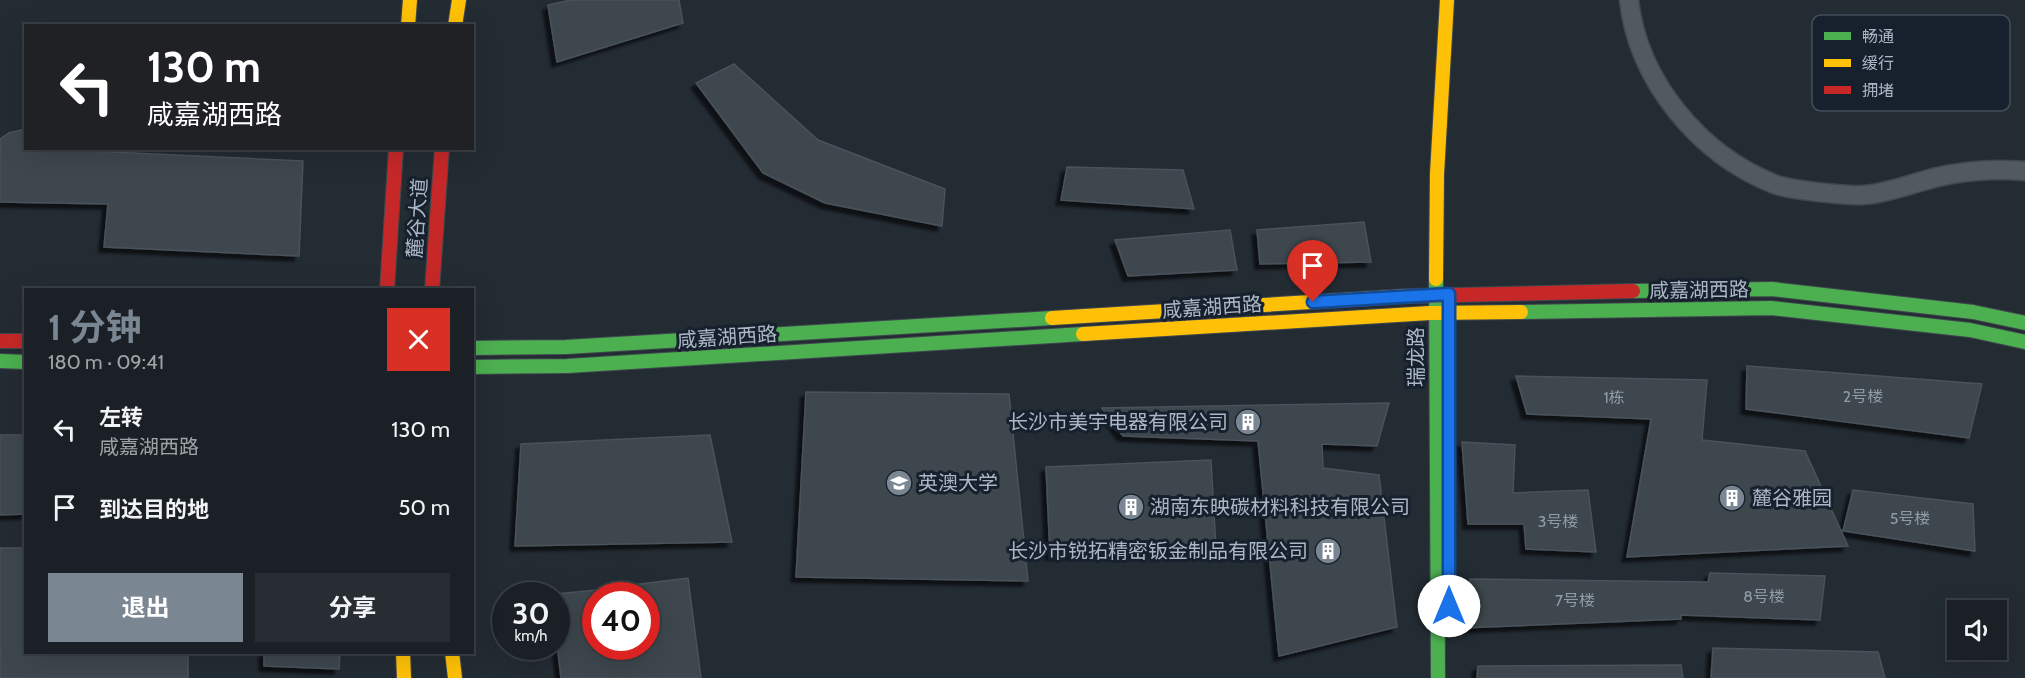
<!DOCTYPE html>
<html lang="zh">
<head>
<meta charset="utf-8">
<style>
  :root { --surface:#1a2026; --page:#272d32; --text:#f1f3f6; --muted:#9fa3a7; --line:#383e43; --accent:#7b8693 }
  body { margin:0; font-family:Cabin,"Noto Sans SC",sans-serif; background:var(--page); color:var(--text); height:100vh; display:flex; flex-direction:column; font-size:22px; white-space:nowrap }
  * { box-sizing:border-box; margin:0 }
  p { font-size:20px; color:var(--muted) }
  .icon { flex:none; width:33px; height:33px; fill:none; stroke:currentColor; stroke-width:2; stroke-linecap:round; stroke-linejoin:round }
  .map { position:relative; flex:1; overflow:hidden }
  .sheet { position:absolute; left:24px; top:288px; width:450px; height:366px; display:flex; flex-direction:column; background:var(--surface); border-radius:0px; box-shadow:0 6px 24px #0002,0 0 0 2px var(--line) }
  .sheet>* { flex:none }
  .guide { position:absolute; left:24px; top:24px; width:450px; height:126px; border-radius:0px; box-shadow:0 6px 24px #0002,0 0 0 2px var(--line); background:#202124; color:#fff; overflow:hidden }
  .buttons { position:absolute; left:1947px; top:600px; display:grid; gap:12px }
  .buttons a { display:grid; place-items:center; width:60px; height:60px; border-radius:0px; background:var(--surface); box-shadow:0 6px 24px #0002,0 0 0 2px var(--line); font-size:30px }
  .speed { position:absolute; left:492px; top:582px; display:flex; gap:12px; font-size:30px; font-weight:700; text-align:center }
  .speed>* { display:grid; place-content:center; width:78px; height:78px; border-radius:50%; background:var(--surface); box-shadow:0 6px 24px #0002,0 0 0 2px var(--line); line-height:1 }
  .speed small { font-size:15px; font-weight:400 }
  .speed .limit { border:9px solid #d22; background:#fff; color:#111 }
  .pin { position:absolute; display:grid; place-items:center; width:51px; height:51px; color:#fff; margin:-62px -26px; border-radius:50% 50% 50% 0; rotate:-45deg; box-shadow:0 0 6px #0007 }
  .pin .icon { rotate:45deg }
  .me { position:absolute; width:66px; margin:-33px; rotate:0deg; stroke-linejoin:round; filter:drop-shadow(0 0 4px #0008) }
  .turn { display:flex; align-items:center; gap:21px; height:126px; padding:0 24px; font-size:27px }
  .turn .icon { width:78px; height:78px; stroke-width:2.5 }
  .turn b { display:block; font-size:42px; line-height:51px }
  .round { display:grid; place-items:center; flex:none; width:63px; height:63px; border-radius:0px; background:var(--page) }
  .summary { display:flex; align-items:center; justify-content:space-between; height:102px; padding:0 24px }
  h1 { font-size:36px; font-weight:700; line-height:45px; color:var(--accent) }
  .primary-button { display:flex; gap:12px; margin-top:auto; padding:12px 24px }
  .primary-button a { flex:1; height:69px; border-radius:0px; background:var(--accent); color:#fff; font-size:24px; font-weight:700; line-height:69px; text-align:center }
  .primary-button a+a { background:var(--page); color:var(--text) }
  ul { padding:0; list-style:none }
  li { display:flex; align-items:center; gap:18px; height:78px; padding:0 24px }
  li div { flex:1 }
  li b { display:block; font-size:22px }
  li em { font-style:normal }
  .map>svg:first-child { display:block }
</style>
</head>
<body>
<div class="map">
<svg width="2025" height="678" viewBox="0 0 2025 678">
  <defs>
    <filter id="shadow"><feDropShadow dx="-5" dy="5" stdDeviation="1.5" flood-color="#0009"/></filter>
  </defs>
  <rect width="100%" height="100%" fill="#232b33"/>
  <!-- building -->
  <path fill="#3e464d" stroke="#4a525b" stroke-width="1.5" filter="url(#shadow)" d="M 571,0 L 679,0 L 683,23 L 557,62 L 548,5 Z
    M 734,64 L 818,140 L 945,189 L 942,226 L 825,203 L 763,173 L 696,83 Z
    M 26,129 L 26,148 L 303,161 L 299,256 L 104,247 L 108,204 L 0,202 L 0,139 L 9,133 Z
    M 1067,167 L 1183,170 L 1194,209 L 1061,200 Z
    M 1364,222 L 1371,262 L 1260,264 L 1257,230 Z
    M 1230,230 L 1237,270 L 1128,276 L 1115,240 Z
    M 1747,366 L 1982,384 L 1969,438 L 1746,409 Z
    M 1516,376 L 1707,380 L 1702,440 L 1805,451 L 1848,546 L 1627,557 L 1651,419 L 1527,414 Z
    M 806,392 L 1009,394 L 1028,581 L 796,577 Z
    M 1389,403 L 1377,446 L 1322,444 L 1323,468 L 1379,475 L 1397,627 L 1279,656 L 1258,441 L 1123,436 L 1102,408 Z
    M 0,435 L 26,435 L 26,514 L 0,515 Z
    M 710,435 L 732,542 L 515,546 L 521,444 Z
    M 1462,442 L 1515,445 L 1513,493 L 1588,490 L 1596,552 L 1526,549 L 1524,524 L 1468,524 Z
    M 1211,460 L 1216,548 L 1050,555 L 1046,467 Z
    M 1853,490 L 1973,504 L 1975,551 L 1843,531 Z
    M 0,548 L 26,548 L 26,652 L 188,652 L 188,678 L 0,678 Z
    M 1710,573 L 1825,576 L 1820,620 L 1681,615 L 1681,619 L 1462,628 L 1470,579 L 1708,582 Z
    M 688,578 L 701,678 L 561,678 L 556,635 L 556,594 L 596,590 L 596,646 L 646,646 L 646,596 L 617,596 L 616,587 Z
    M 1713,648 L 1878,652 L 1885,678 L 1711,678 Z
    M 264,652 L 340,652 L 339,669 L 264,666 Z
    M 1681,665 L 1683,678 L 1477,678 L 1478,666 Z"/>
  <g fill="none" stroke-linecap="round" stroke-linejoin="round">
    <!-- street casing -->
    <g stroke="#40474f" stroke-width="21">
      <path id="street" d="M 1629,0 C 1638,81 1699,154 1774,184 C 1789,190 1847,196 1864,195 C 1894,193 1923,178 1953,174 C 1976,170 2001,169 2025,171"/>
    </g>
    <!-- fast casing -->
    <g stroke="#40474f" stroke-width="16">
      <path id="fast" d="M 1436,279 L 1438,678
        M 1633,291 L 1772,289 L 1973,312 L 2025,323
        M 1521,312 L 1771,308 L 1970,330 L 2025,342
        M 472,348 L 566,347 L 1052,318
        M 0,361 L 26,362
        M 472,367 L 567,366 L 1083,334"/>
    </g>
    <!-- slow casing -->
    <g stroke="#40474f" stroke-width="16">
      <path id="slow" d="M 408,26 L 410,0
        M 455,26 L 459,0
        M 1436,279 L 1437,174 L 1447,0
        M 1052,318 L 1409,296
        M 1083,334 L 1430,313 L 1521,312
        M 403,652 L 404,678
        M 452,652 L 455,678"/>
    </g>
    <!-- jam casing -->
    <g stroke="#40474f" stroke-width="16">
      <path id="jam" d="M 387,290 L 396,148
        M 432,290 L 442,148
        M 1409,296 L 1633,291
        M 0,341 L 26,341"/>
    </g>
    <!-- street -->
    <use href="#street" stroke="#535961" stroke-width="18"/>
    <!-- fast -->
    <use href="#fast" stroke="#4caf50" stroke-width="14"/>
    <!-- slow -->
    <use href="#slow" stroke="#ffc107" stroke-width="14"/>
    <!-- jam -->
    <use href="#jam" stroke="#c62828" stroke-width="14"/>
  </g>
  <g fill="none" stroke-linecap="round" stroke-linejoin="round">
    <!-- route casing -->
    <g stroke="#114b97" stroke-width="15">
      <path id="route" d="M 1313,302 L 1449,294 L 1449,606"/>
    </g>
    <!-- route -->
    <use href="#route" stroke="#1a73e8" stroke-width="10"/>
  </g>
  <!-- icons -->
  <defs>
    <g id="building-disc" transform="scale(1.35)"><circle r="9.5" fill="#7b8693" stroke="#17212d"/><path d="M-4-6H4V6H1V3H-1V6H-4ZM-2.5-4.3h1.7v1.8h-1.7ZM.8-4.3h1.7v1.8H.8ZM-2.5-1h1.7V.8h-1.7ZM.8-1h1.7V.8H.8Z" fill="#fff"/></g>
    <g id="university-disc" transform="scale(1.35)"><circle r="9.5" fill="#7b8693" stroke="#17212d"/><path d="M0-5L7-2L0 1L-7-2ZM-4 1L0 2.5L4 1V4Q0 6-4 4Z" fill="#fff"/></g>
  </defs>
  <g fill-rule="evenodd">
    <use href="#building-disc" x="1248" y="422"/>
    <use href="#university-disc" x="899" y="483"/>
    <use href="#building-disc" x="1732" y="498"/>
    <use href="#building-disc" x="1131" y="507"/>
    <use href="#building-disc" x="1328" y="551"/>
  </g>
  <g text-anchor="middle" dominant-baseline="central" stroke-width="6" stroke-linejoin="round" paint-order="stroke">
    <!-- number labels -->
    <g font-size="16" fill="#909ba8">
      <text x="1863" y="396">2号楼</text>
      <text x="1614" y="397">1栋</text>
      <text x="1910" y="518">5号楼</text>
      <text x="1558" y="521">3号楼</text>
      <text x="1764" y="596">8号楼</text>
      <text x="1575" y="600">7号楼</text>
    </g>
    <!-- street labels -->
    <g font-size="20" fill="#abb7c6" stroke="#17212d">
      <text transform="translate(417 218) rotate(-86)">麓谷大道</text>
      <text transform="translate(1699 290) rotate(-1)">咸嘉湖西路</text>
      <text transform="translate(1212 307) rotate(-4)">咸嘉湖西路</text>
      <text transform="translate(727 337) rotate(-4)">咸嘉湖西路</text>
      <text transform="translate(1416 357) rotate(-90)">瑞龙路</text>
    </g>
    <!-- poi labels -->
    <g font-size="20" fill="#abb7c6" stroke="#17212d" text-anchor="start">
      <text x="1228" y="422" text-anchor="end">长沙市美宇电器有限公司</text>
      <text x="918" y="483">英澳大学</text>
      <text x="1752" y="498">麓谷雅园</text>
      <text x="1150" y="507">湖南东映碳材料科技有限公司</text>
      <text x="1308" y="551" text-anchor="end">长沙市锐拓精密钣金制品有限公司</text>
    </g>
  </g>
  <!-- legend -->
  <rect x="1812" y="15" width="198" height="96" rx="9" fill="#17212d" stroke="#434e5b" stroke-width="1.5"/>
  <rect x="1824" y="32" width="27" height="8" fill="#4caf50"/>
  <rect x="1824" y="59" width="27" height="8" fill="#ffc107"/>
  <rect x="1824" y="86" width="27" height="8" fill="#c62828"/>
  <g font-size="16" fill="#abb7c6">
    <text x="1862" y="42">畅通</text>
    <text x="1862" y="69">缓行</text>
    <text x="1862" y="96">拥堵</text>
  </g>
</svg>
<div class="buttons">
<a><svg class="icon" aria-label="sound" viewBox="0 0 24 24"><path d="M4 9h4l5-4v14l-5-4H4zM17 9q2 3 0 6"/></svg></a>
</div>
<div class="speed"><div>30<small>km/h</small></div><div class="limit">40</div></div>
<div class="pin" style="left:1313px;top:302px;background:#d93025"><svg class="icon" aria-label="arrive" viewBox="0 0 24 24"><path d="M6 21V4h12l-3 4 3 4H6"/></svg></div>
<svg class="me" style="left:1449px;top:606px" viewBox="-20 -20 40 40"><circle r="19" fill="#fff"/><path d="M0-13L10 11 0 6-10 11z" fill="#1a73e8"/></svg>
<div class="guide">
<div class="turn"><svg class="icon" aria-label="left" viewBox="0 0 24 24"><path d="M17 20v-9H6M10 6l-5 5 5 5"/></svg><div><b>130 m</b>咸嘉湖西路</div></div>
</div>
<section class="sheet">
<div class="summary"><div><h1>1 分钟</h1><p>180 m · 09:41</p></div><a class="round" style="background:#d93025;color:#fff"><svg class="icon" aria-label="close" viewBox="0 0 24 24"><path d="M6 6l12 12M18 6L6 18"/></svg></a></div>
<ul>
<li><svg class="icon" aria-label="left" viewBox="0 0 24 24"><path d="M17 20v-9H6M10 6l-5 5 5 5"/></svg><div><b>左转</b><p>咸嘉湖西路</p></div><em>130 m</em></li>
<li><svg class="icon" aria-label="arrive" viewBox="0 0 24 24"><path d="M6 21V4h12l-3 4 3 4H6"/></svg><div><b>到达目的地</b></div><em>50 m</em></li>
</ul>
<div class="primary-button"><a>退出</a><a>分享</a></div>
</section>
</div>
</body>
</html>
